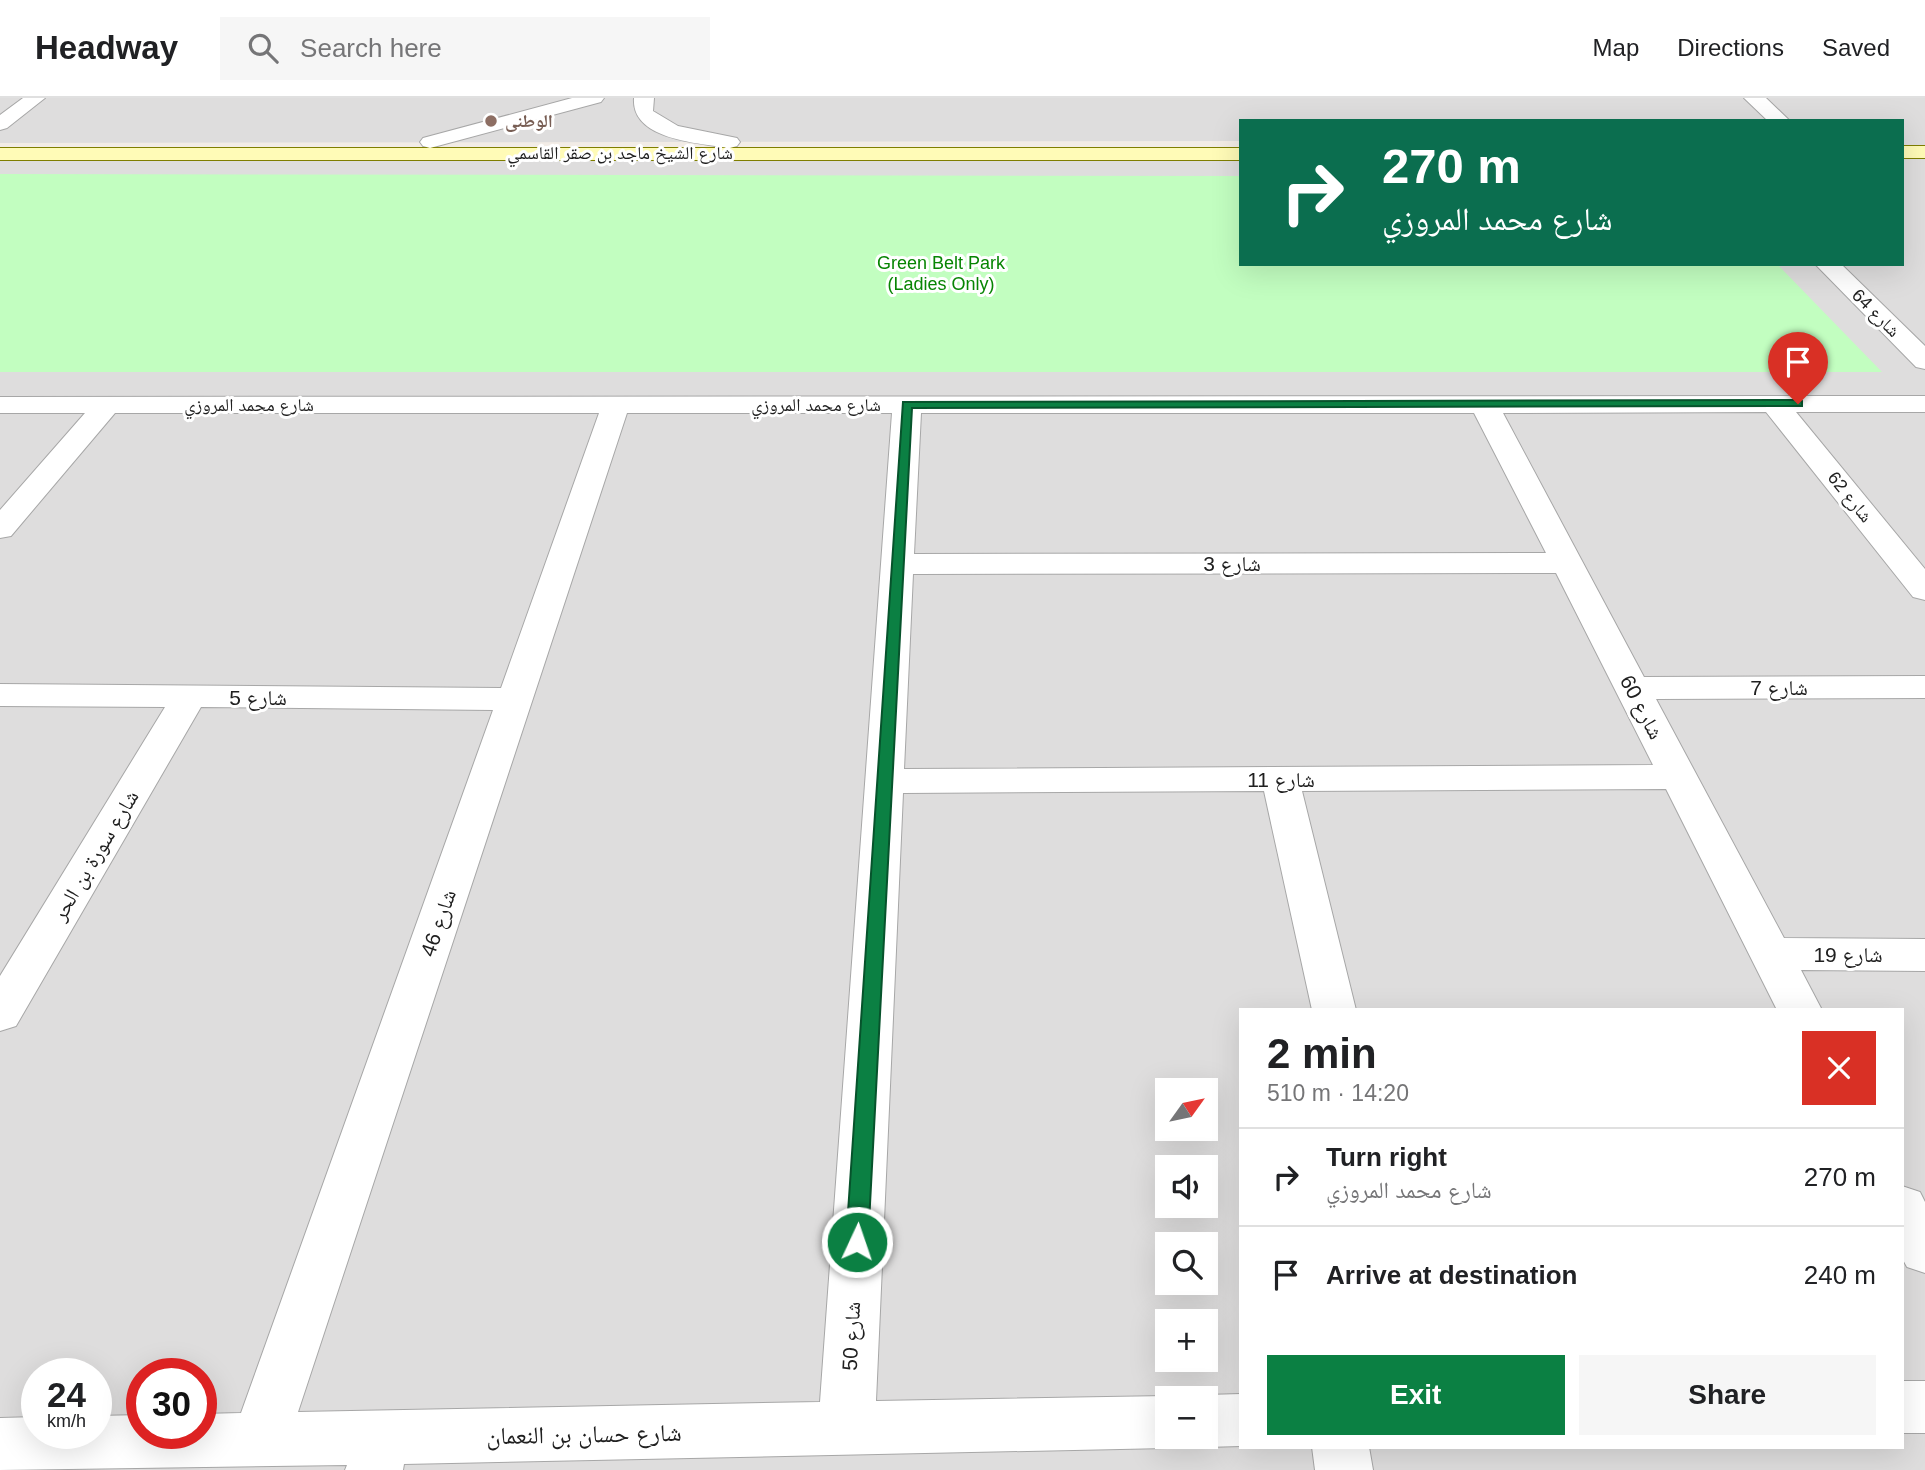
<!DOCTYPE html>
<html lang="en">
<head>
<meta charset="utf-8">
<style>
  :root { --surface:#fff; --page:#f6f6f6; --text:#202124; --muted:#757577; --line:#e0e0e0; --accent:#0b8043 }
  body { margin:0; font-family:Arial,"Noto Naskh Arabic",sans-serif; background:var(--page); color:var(--text); height:100vh; display:flex; flex-direction:column; font-size:26px; white-space:nowrap }
  * { box-sizing:border-box; margin:0 }
  p { font-size:23px; color:var(--muted) }
  .icon { flex:none; width:38px; height:38px; fill:none; stroke:currentColor; stroke-width:2; stroke-linecap:round; stroke-linejoin:round }
  .map { position:relative; flex:1; overflow:hidden }
  .panel { position:absolute; left:1239px; top:910px; width:665px; height:441px; display:flex; flex-direction:column; background:var(--surface); border-radius:0px; box-shadow:0 7px 28px #0002 }
  .panel>* { flex:none }
  .top-card { position:absolute; left:1239px; top:21px; width:665px; height:147px; border-radius:0px; box-shadow:0 7px 28px #0002; background:#0b6e4f; color:#fff; overflow:hidden }
  .needle { width:46px; rotate:57deg }
  .buttons { position:absolute; left:1155px; top:980px; display:grid; gap:14px }
  .buttons a { display:grid; place-items:center; width:63px; height:63px; border-radius:0px; background:var(--surface); box-shadow:0 7px 28px #0002; font-size:35px }
  .speed { position:absolute; left:21px; top:1260px; display:flex; gap:14px; font-size:35px; font-weight:700; text-align:center }
  .speed>* { display:grid; place-content:center; width:91px; height:91px; border-radius:50%; background:var(--surface); box-shadow:0 7px 28px #0002; line-height:1 }
  .speed small { font-size:18px; font-weight:400 }
  .speed .limit { border:10px solid #d22; background:#fff; color:#111 }
  .pin { position:absolute; display:grid; place-items:center; width:60px; height:60px; color:#fff; margin:-72px -30px; border-radius:50% 50% 50% 0; rotate:-45deg; box-shadow:0 0 7px #0007 }
  .pin .icon { rotate:45deg }
  .me { position:absolute; width:77px; margin:-38px; rotate:3deg; stroke-linejoin:round; filter:drop-shadow(0 0 5px #0008) }
  .turn { display:flex; align-items:center; gap:24px; height:147px; padding:0 28px; font-size:32px }
  .turn .icon { width:91px; height:91px; stroke-width:2.5 }
  .turn b { display:block; font-size:49px; line-height:60px }
  .round { display:grid; place-items:center; flex:none; width:74px; height:74px; border-radius:0px; background:var(--page) }
  .overview { display:flex; align-items:center; justify-content:space-between; height:119px; padding:0 28px }
  h1 { font-size:42px; font-weight:700; line-height:52px }
  .action { display:flex; gap:14px; margin-top:auto; padding:14px 28px }
  .action a { flex:1; height:80px; border-radius:0px; background:var(--accent); color:#fff; font-size:28px; font-weight:700; line-height:80px; text-align:center }
  .action a+a { background:var(--page); color:var(--text) }
  ul { padding:0; list-style:none }
  li { display:flex; align-items:center; gap:21px; height:98px; padding:0 28px; border-top:2px solid var(--line) }
  li div { flex:1 }
  li b { display:block; font-size:26px }
  li em { font-style:normal }
  header { display:flex; align-items:center; gap:42px; box-sizing:border-box; height:98px; padding:0 35px; background:var(--surface); border-bottom:2px solid var(--line) }
  header strong { font-size:33px }
  nav { display:flex; gap:38px; margin-inline-start:auto; font-size:24px }
  .search { width:490px; height:63px; background:var(--page); display:flex; align-items:center; gap:18px; box-sizing:border-box; padding:0 24px; border-radius:0px; color:var(--muted); font-size:26px }
  .map>svg:first-child { display:block }
</style>
</head>
<body>
<header>
<strong>Headway</strong>
<div class="search"><svg class="icon" aria-label="search" viewBox="0 0 24 24"><circle cx="10" cy="10" r="6"/><path d="M15 15l6 6"/></svg>Search here</div>
<nav><a>Map</a><a>Directions</a><a>Saved</a></nav>
</header>
<div class="map">
<svg width="1925" height="1372" viewBox="0 0 1925 1372">
  <rect width="100%" height="100%" fill="#f2ece6"/>
  <!-- residential -->
  <path fill="#dedddd" fill-rule="evenodd" d="M 0,0 L 1925,0 L 1925,48 L 1902,48 L 1902,23 L 1241,23 L 1241,43 L 0,45 Z
    M 0,49 L 1241,50 L 1241,166 L 1902,166 L 1902,50 L 1925,50 L 1925,1372 L 0,1372 ZM 1241,912 L 1902,912 L 1902,1349 L 1241,1349 ZM 1167,992 L 1206,992 L 1206,1031 L 1167,1031 ZM 1167,1069 L 1206,1069 L 1206,1108 L 1167,1108 ZM 1167,1146 L 1206,1146 L 1206,1185 L 1167,1185 ZM 1167,1223 L 1206,1223 L 1206,1262 L 1167,1262 ZM 37,1276 L 96,1276 L 96,1335 L 37,1335 ZM 142,1276 L 201,1276 L 201,1335 L 142,1335 ZM 1167,1300 L 1206,1300 L 1206,1339 L 1167,1339 Z"/>
  <!-- park -->
  <path fill="#c2fec0" d="M 0,76 L 1241,78 L 1241,166 L 1777,166 L 1882,274 L 0,274 Z"/>
  <g fill="none" stroke-linecap="round" stroke-linejoin="round">
    <!-- minor casing -->
    <g stroke="#a7a7a7" stroke-width="2">
      <path id="minor" d="M 23,0 L 45,0 L 7,30 L 0,32 L 0,17 Z
        M 1744,0 L 1766,0 L 1790,23 L 1768,23 Z
        M 1815,166 L 1841,166 L 1925,248 L 1925,271 L 1916,269 Z
        M 1925,298 L 1925,314 L 1796,314 L 1925,471 L 1925,502 L 1913,499 L 1766,314 L 1503,315 L 1644,579 L 1925,578 L 1925,600 L 1656,601 L 1784,840 L 1925,841 L 1925,873 L 1801,872 L 1822,912 L 1777,912 L 1666,691 L 1302,693 L 1356,912 L 1312,912 L 1264,693 L 903,695 L 876,1303 L 1167,1298 L 1174,1300 L 1167,1300 L 1167,1339 L 1206,1339 L 1206,1300 L 1197,1300 L 1206,1297 L 1241,1296 L 1241,1348 L 1206,1349 L 1187,1342 L 1167,1350 L 404,1366 L 403,1372 L 345,1372 L 347,1367 L 0,1372 L 0,1320 L 37,1319 L 37,1335 L 96,1335 L 96,1318 L 142,1317 L 142,1335 L 201,1335 L 201,1316 L 241,1315 L 493,612 L 201,609 L 16,928 L 0,933 L 0,878 L 165,609 L 0,608 L 0,586 L 501,590 L 599,315 L 115,315 L 11,438 L 0,440 L 0,412 L 85,315 L 0,315 L 0,299 ZM 627,315 L 892,315 L 820,1304 L 298,1314 ZM 921,315 L 1474,315 L 1546,455 L 914,456 ZM 1556,475 L 1653,667 L 904,671 L 913,476 Z
        M 1902,1088 L 1920,1094 L 1925,1104 L 1925,1175 L 1907,1169 L 1902,1160 Z
        M 1902,1283 L 1925,1283 L 1925,1335 L 1902,1335 Z
        M 1312,1349 L 1369,1349 L 1373,1372 L 1315,1372 Z"/>
    </g>
    <!-- tertiary casing -->
    <g stroke="#a7a7a7" stroke-width="2">
      <path id="tertiary" d="M 572,0 L 604,0 L 601,4 L 430,50 L 423,48 L 420,44 L 423,40 Z
        M 634,0 L 654,0 L 653,13 L 678,28 L 737,40 L 740,44 L 737,48 L 730,50 C 699,45 631,42 634,0 Z"/>
    </g>
    <!-- secondary casing -->
    <g stroke="#7f7e00" stroke-width="2">
      <path id="secondary" d="M 1902,48 L 1925,48 L 1925,60 L 1902,60 Z
        M 0,50 L 1241,50 L 1241,62 L 0,62 Z"/>
    </g>
    <!-- minor -->
    <use href="#minor" fill="#fff" fill-rule="evenodd"/>
    <!-- tertiary -->
    <use href="#tertiary" fill="#fff" fill-rule="evenodd"/>
    <!-- secondary -->
    <use href="#secondary" fill="#fffbb7" fill-rule="evenodd"/>
  </g>
  <!-- route -->
  <path fill="#0b8043" stroke="#07532c" stroke-width="2" d="M 1798,302 L 1802,303 L 1802,308 L 912,310 L 868,1144 L 864,1151 L 857,1154 L 849,1151 L 846,1144 L 903,304 Z"/>
  <!-- markers -->
  <circle fill="#8d6e63" stroke="#fff" stroke-width="2.5" cx="491" cy="23" r="7"/>
  <g text-anchor="middle" dominant-baseline="central" stroke-width="6" stroke-linejoin="round" paint-order="stroke">
    <!-- far-education labels -->
    <g font-size="18" font-weight="bold" fill="#785e54" stroke="#fff" text-anchor="start">
      <text x="505" y="23">الوطنی</text>
    </g>
    <!-- far-street labels -->
    <g font-size="18" fill="#202020" stroke="#fff">
      <text x="620" y="55">شارع الشيخ ماجد بن صقر القاسمي</text>
      <text transform="translate(1876 215) rotate(45)">شارع 64</text>
      <text x="249" y="307">شارع محمد المروزي</text>
      <text x="816" y="307">شارع محمد المروزي</text>
      <text transform="translate(1850 399) rotate(51)">شارع 62</text>
    </g>
    <!-- far-park labels -->
    <g font-size="18" fill="#078503" stroke="#fff">
      <text x="941" y="165">Green Belt Park<tspan x="941" dy="21">(Ladies Only)</tspan></text>
    </g>
    <!-- street labels -->
    <g font-size="21" fill="#202020" stroke="#fff">
      <text x="1232" y="465">شارع 3</text>
      <text x="1779" y="589">شارع 7</text>
      <text x="258" y="599">شارع 5</text>
      <text transform="translate(1642 609) rotate(62)">شارع 60</text>
      <text x="1281" y="681">شارع 11</text>
      <text transform="translate(95 757) rotate(-59)">شارع سورة بن الحر</text>
      <text transform="translate(438 825) rotate(-71)">شارع 46</text>
      <text x="1848" y="856">شارع 19</text>
      <text transform="translate(851 1238) rotate(-87)">شارع 50</text>
    </g>
    <!-- near-street labels -->
    <g font-size="24" fill="#202020" stroke="#fff">
      <text transform="translate(584 1336) rotate(-1)">شارع حسان بن النعمان</text>
    </g>
  </g>
</svg>
<div class="buttons">
<a><svg class="needle" viewBox="-14 -14 28 28"><path d="M0-13l5 13h-10z" fill="#e53935"/><path d="M0 13l5-13h-10z" fill="#757577"/></svg></a>
<a><svg class="icon" aria-label="sound" viewBox="0 0 24 24"><path d="M4 9h4l5-4v14l-5-4H4zM17 9q2 3 0 6"/></svg></a>
<a><svg class="icon" aria-label="search" viewBox="0 0 24 24"><circle cx="10" cy="10" r="6"/><path d="M15 15l6 6"/></svg></a>
<a>+</a>
<a>−</a>
</div>
<div class="speed"><div>24<small>km/h</small></div><div class="limit">30</div></div>
<div class="pin" style="left:1798px;top:306px;background:#d93025"><svg class="icon" aria-label="arrive" viewBox="0 0 24 24"><path d="M6 21V4h12l-3 4 3 4H6"/></svg></div>
<svg class="me" style="left:857px;top:1144px" viewBox="-20 -20 40 40"><circle r="17" fill="#0b8043" stroke="#fff" stroke-width="3"/><path d="M0-11L8 9 0 5-8 9z" fill="#fff"/></svg>
<div class="top-card">
<div class="turn"><svg class="icon" aria-label="right" viewBox="0 0 24 24"><path d="M7 20v-9h11M14 6l5 5-5 5"/></svg><div><b>270 m</b>شارع محمد المروزي</div></div>
</div>
<section class="panel">
<div class="overview"><div><h1>2 min</h1><p>510 m · 14:20</p></div><a class="round" style="background:#d93025;color:#fff"><svg class="icon" aria-label="close" viewBox="0 0 24 24"><path d="M6 6l12 12M18 6L6 18"/></svg></a></div>
<ul>
<li><svg class="icon" aria-label="right" viewBox="0 0 24 24"><path d="M7 20v-9h11M14 6l5 5-5 5"/></svg><div><b>Turn right</b><p>شارع محمد المروزي</p></div><em>270 m</em></li>
<li><svg class="icon" aria-label="arrive" viewBox="0 0 24 24"><path d="M6 21V4h12l-3 4 3 4H6"/></svg><div><b>Arrive at destination</b></div><em>240 m</em></li>
</ul>
<div class="action"><a>Exit</a><a>Share</a></div>
</section>
</div>
</body>
</html>
